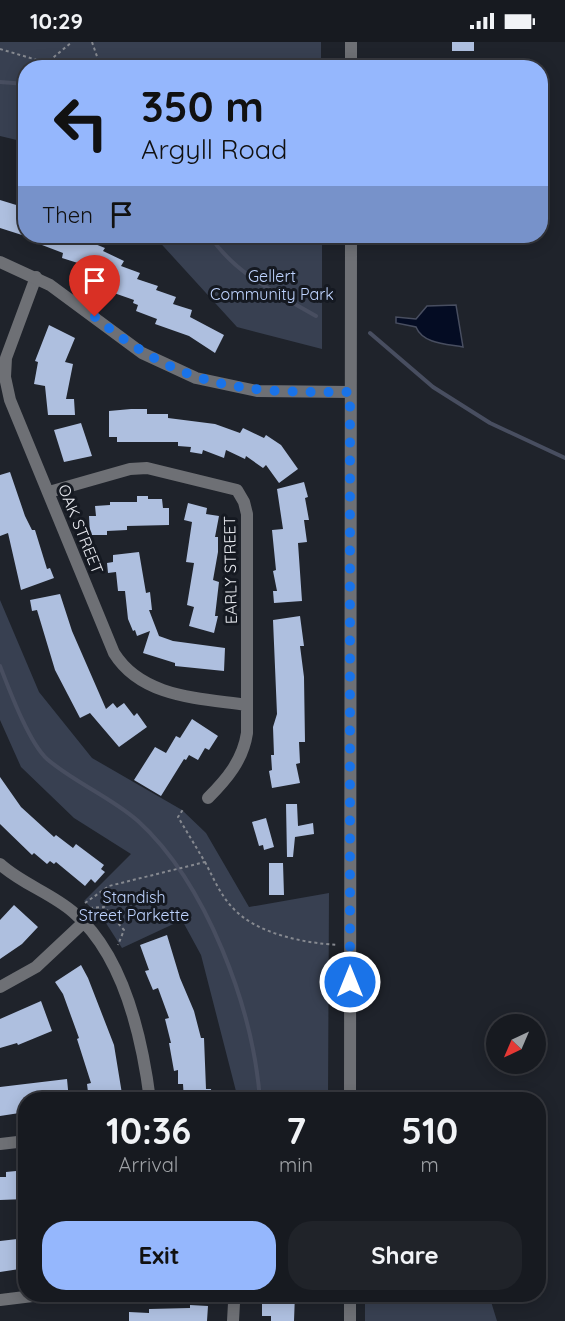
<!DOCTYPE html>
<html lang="en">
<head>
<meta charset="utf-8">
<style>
  :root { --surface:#171a20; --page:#202329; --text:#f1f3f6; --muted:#9ea1a5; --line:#36383e; --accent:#95b7fd }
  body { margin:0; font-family:Quicksand,sans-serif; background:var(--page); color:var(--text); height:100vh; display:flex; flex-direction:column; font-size:22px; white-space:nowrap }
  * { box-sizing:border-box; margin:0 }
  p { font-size:20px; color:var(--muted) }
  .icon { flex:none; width:33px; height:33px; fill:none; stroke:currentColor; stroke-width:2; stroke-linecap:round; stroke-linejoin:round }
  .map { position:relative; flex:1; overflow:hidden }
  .drawer { position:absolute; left:18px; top:1050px; width:528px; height:210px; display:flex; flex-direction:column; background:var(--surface); border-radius:24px; box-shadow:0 3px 15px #0003,0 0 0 2px var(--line) }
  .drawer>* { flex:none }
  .top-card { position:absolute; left:18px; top:18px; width:530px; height:183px; border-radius:24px; box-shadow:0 3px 15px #0003,0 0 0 2px var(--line); background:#95b7fd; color:#111; overflow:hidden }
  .needle { width:39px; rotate:224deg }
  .controls { position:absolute; left:486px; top:972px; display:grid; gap:12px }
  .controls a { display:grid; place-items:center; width:60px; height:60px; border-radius:50%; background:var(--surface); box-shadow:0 3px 15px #0003,0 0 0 2px var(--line); font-size:30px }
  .pin { position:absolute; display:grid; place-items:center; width:51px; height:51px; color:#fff; margin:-62px -26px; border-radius:50% 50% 50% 0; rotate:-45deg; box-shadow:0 0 6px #0007 }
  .pin .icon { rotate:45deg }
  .me { position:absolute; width:66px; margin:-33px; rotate:0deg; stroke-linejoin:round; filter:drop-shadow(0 0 4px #0008) }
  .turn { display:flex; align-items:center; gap:21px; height:126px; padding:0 24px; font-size:27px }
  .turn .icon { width:78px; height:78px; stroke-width:2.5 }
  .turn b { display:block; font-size:42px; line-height:51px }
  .then { display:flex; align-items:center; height:57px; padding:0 24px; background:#0003; gap:12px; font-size:22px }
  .eta { display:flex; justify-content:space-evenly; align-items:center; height:102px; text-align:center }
  .eta b { font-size:36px; font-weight:800; line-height:42px }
  .button { display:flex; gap:12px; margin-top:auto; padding:12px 24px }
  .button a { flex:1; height:69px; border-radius:24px; background:var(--accent); color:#111; font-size:24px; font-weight:800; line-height:69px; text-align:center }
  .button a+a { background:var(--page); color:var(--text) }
  .status { display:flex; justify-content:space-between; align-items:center; height:42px; padding:0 30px; background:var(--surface); direction:ltr }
  .status svg { height:16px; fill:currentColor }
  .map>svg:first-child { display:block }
</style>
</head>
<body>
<div class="status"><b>10:29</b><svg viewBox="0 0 49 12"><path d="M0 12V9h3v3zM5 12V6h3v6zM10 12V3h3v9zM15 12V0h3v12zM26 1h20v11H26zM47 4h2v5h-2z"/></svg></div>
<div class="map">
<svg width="565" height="1279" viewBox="0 0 565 1279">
  <rect width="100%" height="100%" fill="#1f232b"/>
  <!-- green -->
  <path fill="#384051" d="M 0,0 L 321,0 L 321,25 L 26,26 L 25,100 L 0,94 Z
    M 154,194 L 322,194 L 322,307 L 237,285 Z
    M 0,558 L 39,650 L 92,716 L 182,768 L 206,791 L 249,865 L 329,851 L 328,1057 L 238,1057 L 201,913 L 182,878 L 122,906 L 104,878 L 84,859 L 131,812 L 74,776 L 21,725 L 0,678 Z
    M 365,1253 L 489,1253 L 497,1279 L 365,1279 Z"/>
  <!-- water -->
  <path fill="#040c23" stroke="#484e60" stroke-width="1.5" d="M 456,263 L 463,305 C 447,302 423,302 416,285 L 396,281 L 396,275 L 416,277 L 427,264 Z"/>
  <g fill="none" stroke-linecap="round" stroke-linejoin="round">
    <!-- stream -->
    <path stroke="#484e60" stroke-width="4" d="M 0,40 L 26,42
      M 210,194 C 235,232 278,252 316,274
      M 370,291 L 433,345 L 490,381 L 565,416
      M 0,624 C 9,647 29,701 47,717 C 75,741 111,755 138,779 C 207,842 253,966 260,1058"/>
  </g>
  <!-- building -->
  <path fill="#aebfdf" d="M 452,0 L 474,0 L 474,9 L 452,9 Z
    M 0,158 L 26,166 L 22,193 L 0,186 Z
    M 46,194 L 86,194 L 85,198 L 105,206 L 103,209 L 124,219 L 121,224 L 140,231 L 137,237 L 158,244 L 156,248 L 176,255 L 173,262 L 192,268 L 190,275 L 224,293 L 215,311 L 189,294 L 155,282 L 157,277 L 136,269 L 138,263 L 133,261 L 134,258 L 114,251 L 117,244 L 97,234 L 98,232 L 80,225 L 81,222 L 62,216 L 63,211 L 42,203 Z
    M 49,283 L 75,296 L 65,320 L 73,322 L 66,357 L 74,357 L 75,373 L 48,373 L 45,344 L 34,342 L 38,320 L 35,319 Z
    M 131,367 L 147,367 L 147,372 L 168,372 L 168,376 L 215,382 L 240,391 L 243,386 L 264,396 L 266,393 L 281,403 L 298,427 L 279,441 L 266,423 L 263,426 L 246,414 L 245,417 L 226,408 L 224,416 L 203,408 L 202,412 L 190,410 L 191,405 L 178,404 L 178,400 L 117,400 L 117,395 L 109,395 L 109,369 Z
    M 81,381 L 92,414 L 64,420 L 54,388 Z
    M 10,430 L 25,474 L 32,488 L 35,488 L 47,527 L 50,526 L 54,536 L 21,548 L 8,491 L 0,494 L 0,433 Z
    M 304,440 L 308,455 L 305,456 L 309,478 L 304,478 L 307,500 L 298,501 L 302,559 L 274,561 L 273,549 L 277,549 L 273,529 L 276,528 L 272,488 L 283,487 L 277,447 Z
    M 137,454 L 148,454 L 148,457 L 162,457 L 163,466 L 169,466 L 169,483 L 127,484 L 127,488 L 107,489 L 107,493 L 90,493 L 89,474 L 96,474 L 95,464 L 110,463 L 110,460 L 137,460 Z
    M 188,461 L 207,466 L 206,472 L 219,474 L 215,495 L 218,495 L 218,510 L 213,538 L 219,540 L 215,574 L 218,574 L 214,591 L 189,584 L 194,565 L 187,563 L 194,521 L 186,520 L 192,480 L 184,478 Z
    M 139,510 L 146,551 L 150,550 L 152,568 L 149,568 L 159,594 L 173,599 L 225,606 L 224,629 L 175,624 L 175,621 L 143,611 L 150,589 L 137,594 L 135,588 L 133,589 L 128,577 L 125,549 L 118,549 L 116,530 L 108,531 L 107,521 L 113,520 L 113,513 Z
    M 60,552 L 72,589 L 106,667 L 113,661 L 117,666 L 124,661 L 134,674 L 137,671 L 147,685 L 119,705 L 90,671 L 80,676 L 55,628 L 37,568 L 32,569 L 30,558 Z
    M 300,574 L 304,604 L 300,604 L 304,635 L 305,700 L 299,700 L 300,721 L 296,722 L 300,741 L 272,746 L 269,729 L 272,728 L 271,713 L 274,713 L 273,685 L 277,672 L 273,578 Z
    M 192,677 L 218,694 L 209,708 L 205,706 L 198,718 L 189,713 L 186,718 L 184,717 L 161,754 L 134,738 L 155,705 L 166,711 L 176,694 L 180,696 Z
    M 0,735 L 21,765 L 54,795 L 56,793 L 73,806 L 76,802 L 104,823 L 101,827 L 105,830 L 95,841 L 91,837 L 85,844 L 56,820 L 54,822 L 50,819 L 47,822 L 34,811 L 32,813 L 0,782 Z
    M 286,762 L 297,762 L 298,784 L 313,781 L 314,792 L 295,795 L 293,815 L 287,815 Z
    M 266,776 L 274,805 L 264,808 L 263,803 L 259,804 L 252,780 Z
    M 269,821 L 283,821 L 284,853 L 269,853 Z
    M 14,863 L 38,885 L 22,902 L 0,917 L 0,878 Z
    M 167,893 L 180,936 L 194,969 L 201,996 L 204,996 L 206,1047 L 211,1047 L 212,1058 L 184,1058 L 183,1042 L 178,1042 L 178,1028 L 174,1029 L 169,1001 L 171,1001 L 165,977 L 169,976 L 158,946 L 153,948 L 145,929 L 149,928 L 140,903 Z
    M 81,923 L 88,936 L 114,1003 L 123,1058 L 89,1058 L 87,1042 L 91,1041 L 77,997 L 79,996 L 63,952 L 55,940 Z
    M 41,959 L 52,989 L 18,1003 L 17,1001 L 0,1006 L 0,977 Z
    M 67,1037 L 69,1058 L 26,1058 L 26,1070 L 0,1074 L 0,1045 Z
    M 26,1128 L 26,1157 L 0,1158 L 0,1135 L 6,1135 L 6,1130 Z
    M 26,1196 L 26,1226 L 0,1230 L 0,1199 Z
    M 270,1252 L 295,1252 L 294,1279 L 271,1279 L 271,1274 L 262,1274 L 262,1262 L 274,1262 Z
    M 190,1263 L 208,1264 L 207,1279 L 129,1279 L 129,1270 L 149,1271 L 149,1267 L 190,1266 Z"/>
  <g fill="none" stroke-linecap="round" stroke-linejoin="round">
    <!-- path -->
    <path stroke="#868990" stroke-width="2" stroke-dasharray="3 3" stroke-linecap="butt" d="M 92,0 L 101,26
      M 0,7 L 64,26
      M 49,19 L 72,0
      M 205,820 C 213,835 220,852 231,864 C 255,892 304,901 338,903
      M 85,861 L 109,844 L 205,820 L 178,775 L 184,766
      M 90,866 L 104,865 L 124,888 L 118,903"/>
    <!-- minor -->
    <path stroke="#6e7075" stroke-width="12" d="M 36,235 L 6,316 L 5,335 L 10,358 L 114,611 C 142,656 200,656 247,663
      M 49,450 L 130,427 L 147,426 L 237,448 L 244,460 L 247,472 L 247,691 C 243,718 227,737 208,756
      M 0,822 C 22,842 51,851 73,870 C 124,913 142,995 150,1058
      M 0,945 L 36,925 L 84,880
      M 0,1102 L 26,1099
      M 229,1252 L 234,1261 L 233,1279
      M 0,1258 L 49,1252"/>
    <!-- tertiary -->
    <path stroke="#6e7075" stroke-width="12" d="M 351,26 L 351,0
      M 0,220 L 50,243 L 142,311 L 196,336 L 257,349 L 350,350
      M 350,1058 L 351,194
      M 350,1279 L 350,1252"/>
  </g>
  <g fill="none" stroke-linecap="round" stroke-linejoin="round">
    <!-- route -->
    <path stroke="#1a73e8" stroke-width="10" stroke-dasharray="0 18" d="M 95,275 C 182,347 242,351 350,350 L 350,940"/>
  </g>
  <g text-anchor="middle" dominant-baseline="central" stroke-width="6" stroke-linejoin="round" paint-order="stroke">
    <!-- park labels -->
    <g font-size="16" fill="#bfd4ff" stroke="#151921">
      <text x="272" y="234">Gellert<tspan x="272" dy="18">Community Park</tspan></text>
      <text x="134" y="855">Standish<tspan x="134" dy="18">Street Parkette</tspan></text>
    </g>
    <!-- street labels -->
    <g font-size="16" fill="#e7e9ef" stroke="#151921">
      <text transform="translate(81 487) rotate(68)">OAK STREET</text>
      <text transform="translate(230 528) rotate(-91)">EARLY STREET</text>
    </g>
  </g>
</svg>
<div class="controls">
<a><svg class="needle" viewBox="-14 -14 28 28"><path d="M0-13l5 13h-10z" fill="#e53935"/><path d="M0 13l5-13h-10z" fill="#9ea1a5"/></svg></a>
</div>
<div class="pin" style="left:95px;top:275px;background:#d93025"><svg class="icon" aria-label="arrive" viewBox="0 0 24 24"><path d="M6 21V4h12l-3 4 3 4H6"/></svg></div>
<svg class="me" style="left:350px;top:940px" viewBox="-20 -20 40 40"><circle r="17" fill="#1a73e8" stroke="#fff" stroke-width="3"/><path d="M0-11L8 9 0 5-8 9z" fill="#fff"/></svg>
<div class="top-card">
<div class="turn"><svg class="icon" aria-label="left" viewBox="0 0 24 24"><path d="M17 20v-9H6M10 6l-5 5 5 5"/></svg><div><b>350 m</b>Argyll Road</div></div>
<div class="then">Then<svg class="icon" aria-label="arrive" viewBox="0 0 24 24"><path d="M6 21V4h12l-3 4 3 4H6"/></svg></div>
</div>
<section class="drawer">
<div class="eta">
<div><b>10:36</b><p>Arrival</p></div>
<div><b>7</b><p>min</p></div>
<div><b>510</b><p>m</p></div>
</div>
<div class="button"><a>Exit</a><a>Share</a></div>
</section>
</div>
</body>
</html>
